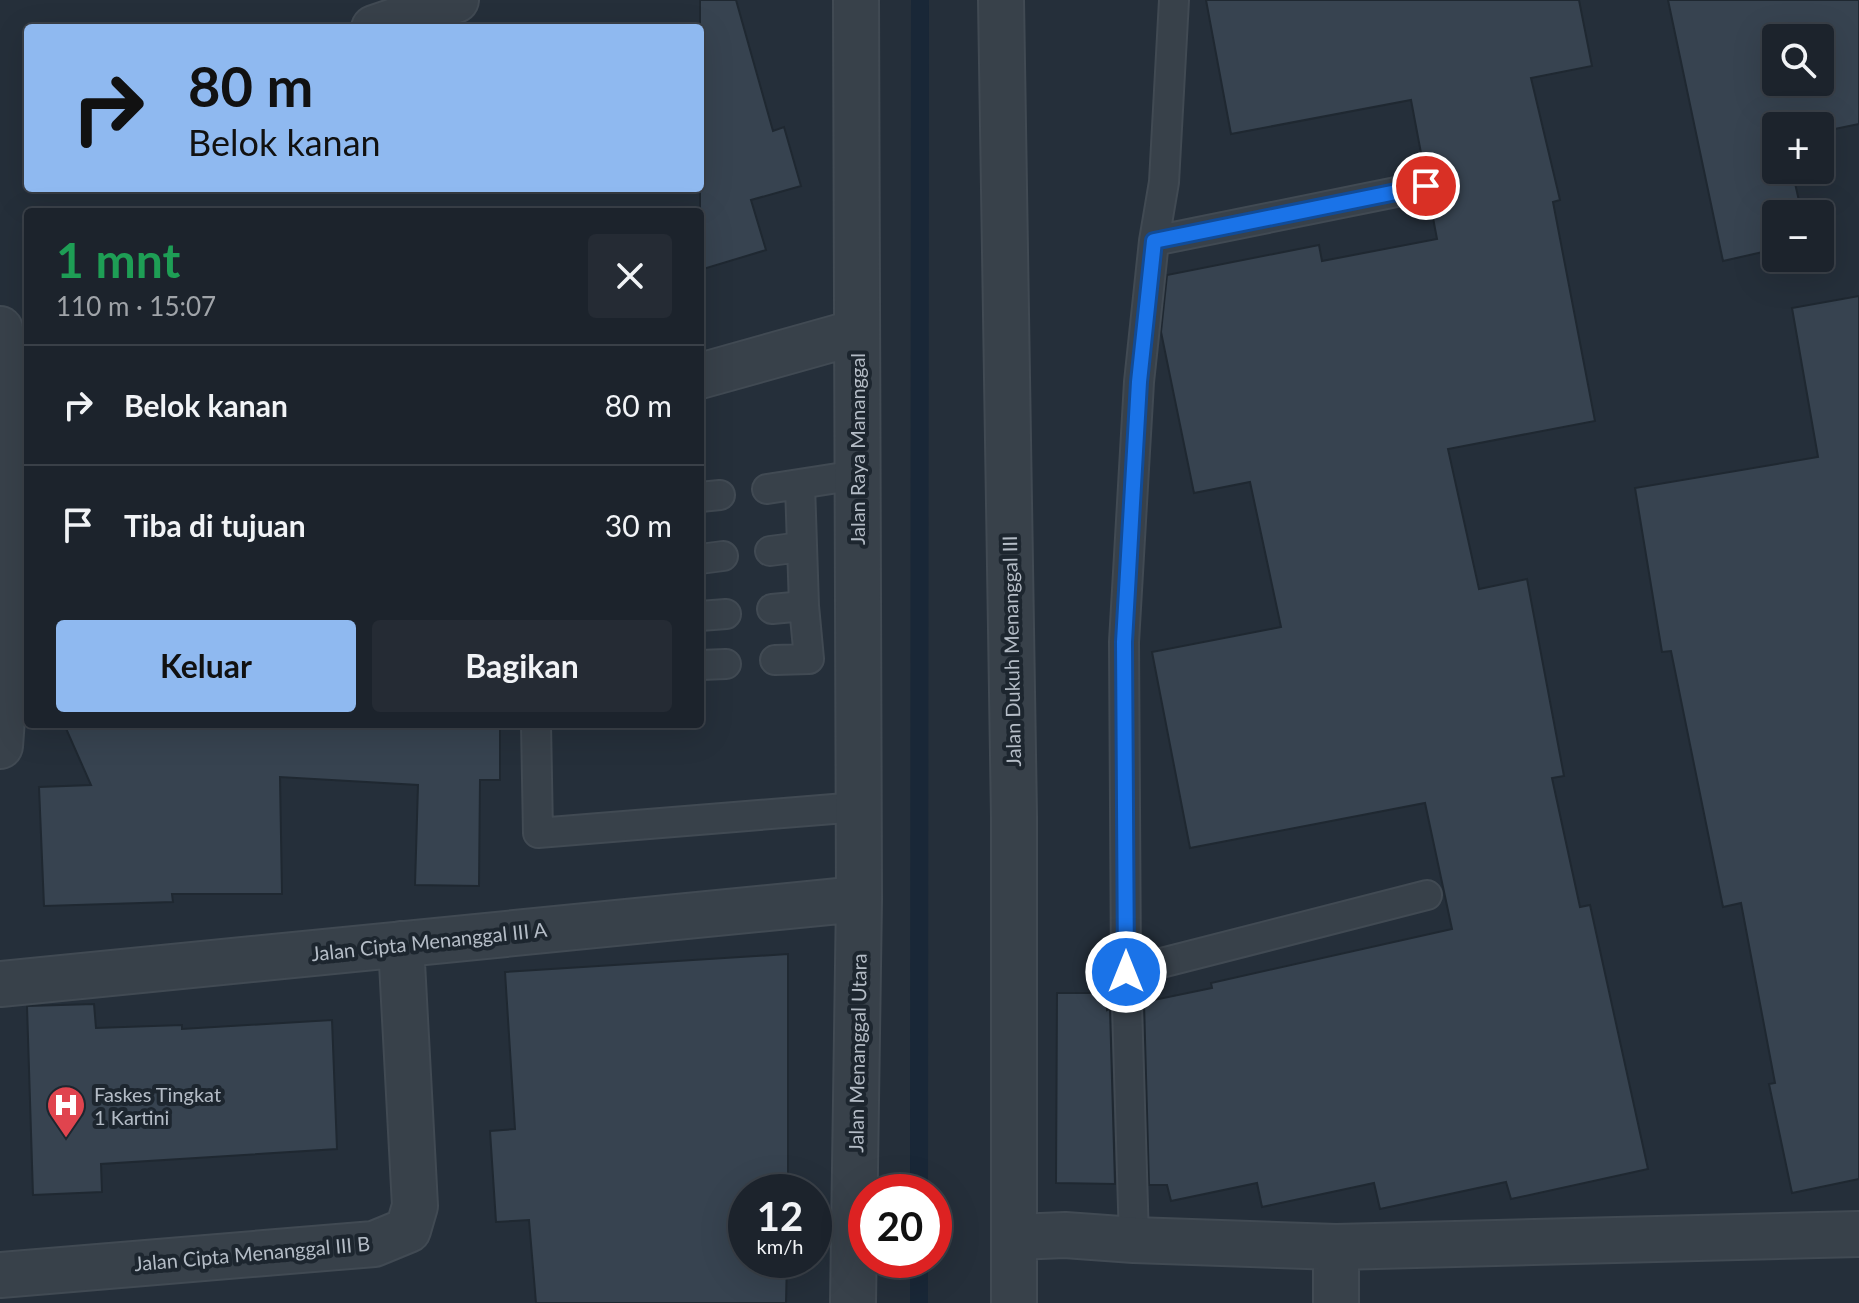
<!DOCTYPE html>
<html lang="id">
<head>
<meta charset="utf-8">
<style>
  :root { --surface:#1c232c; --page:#252b34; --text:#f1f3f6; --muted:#a0a4a9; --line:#3a4048; --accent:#8fb9f0 }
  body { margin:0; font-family:Lato,sans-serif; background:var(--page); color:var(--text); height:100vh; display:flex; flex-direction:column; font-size:30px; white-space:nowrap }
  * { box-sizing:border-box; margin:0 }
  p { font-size:26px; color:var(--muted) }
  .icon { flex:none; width:44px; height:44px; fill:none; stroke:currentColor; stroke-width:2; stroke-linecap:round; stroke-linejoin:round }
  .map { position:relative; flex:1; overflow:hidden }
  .details { position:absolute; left:24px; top:208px; width:680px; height:520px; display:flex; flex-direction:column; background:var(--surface); border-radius:8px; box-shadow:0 8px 32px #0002,0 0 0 2px var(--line) }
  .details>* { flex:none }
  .banner { position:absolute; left:24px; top:24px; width:680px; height:168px; border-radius:8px; box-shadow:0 8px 32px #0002,0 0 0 2px var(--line); background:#8fb9f0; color:#111; overflow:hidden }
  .fabs { position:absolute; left:1762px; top:24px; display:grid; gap:16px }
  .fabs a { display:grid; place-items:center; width:72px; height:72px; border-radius:8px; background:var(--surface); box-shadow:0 8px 32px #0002,0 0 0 2px var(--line); font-size:40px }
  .speed { position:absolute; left:728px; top:1174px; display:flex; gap:16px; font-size:40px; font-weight:700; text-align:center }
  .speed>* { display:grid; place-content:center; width:104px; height:104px; border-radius:50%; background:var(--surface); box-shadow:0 8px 32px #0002,0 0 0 2px var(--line); line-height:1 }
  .speed small { font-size:20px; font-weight:400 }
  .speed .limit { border:12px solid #d22; background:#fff; color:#111 }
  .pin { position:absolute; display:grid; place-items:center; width:68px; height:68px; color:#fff; margin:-34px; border:4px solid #fff; border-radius:50%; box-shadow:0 2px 8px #0007 }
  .me { position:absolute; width:88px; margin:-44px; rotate:0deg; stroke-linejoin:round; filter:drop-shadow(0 0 6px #0008) }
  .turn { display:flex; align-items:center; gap:28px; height:168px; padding:0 32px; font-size:36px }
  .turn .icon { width:104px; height:104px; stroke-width:2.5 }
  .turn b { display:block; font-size:56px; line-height:68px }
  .round { display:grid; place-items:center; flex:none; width:84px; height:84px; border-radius:8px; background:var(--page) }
  .summary { display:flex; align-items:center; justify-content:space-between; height:136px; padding:0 32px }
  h1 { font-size:48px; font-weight:700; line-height:60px; color:#1e9e55 }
  .primary-button { display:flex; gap:16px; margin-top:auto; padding:16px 32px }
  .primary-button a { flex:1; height:92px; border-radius:8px; background:var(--accent); color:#111; font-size:32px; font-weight:700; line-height:92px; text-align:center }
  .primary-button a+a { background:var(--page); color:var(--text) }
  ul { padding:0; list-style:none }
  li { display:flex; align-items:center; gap:24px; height:120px; padding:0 32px; border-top:2px solid var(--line) }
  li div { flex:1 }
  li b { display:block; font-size:30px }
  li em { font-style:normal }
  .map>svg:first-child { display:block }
</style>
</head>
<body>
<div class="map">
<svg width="1859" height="1303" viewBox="0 0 1859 1303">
  <rect width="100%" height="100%" fill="#252f3a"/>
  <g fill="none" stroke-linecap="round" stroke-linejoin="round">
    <!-- stream -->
    <path stroke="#192737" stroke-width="18" d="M 919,1192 L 920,0
      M 919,1303 L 919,1260"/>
  </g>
  <!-- building -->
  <path fill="#374350" stroke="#1f2831" stroke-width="2" fill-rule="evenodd" d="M 700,0 L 736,0 L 773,131 L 784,127 L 801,186 L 751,200 L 766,250 L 700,270 Z
    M 1206,0 L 1579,0 L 1592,66 L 1531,78 L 1560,200 L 1553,202 L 1595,421 L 1448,449 L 1479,589 L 1527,579 L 1564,776 L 1552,778 L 1580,907 L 1590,905 L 1648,1169 L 1511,1199 L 1506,1182 L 1380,1209 L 1374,1183 L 1262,1207 L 1257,1183 L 1171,1201 L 1167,1185 L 1149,1185 L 1144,1002 L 1212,988 L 1211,983 L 1452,929 L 1425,803 L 1190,848 L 1152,652 L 1281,627 L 1250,482 L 1194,493 L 1161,332 L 1167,275 L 1319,245 L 1322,261 L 1437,239 L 1430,202 L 1442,192 L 1443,183 L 1438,174 L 1424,169 L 1411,100 L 1231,134 Z
    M 1668,0 L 1859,0 L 1859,124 L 1820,132 L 1820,126 L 1776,126 L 1776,170 L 1792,170 L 1802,214 L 1776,214 L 1776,249 L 1723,261 ZM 1776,38 L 1820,38 L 1820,82 L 1776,82 Z
    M 1859,296 L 1859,1179 L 1792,1193 L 1769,1084 L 1775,1083 L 1741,903 L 1723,907 L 1671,651 L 1662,652 L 1635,488 L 1818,457 L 1792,308 Z
    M 64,724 L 500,724 L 500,780 L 480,780 L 479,886 L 415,885 L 418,785 L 280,777 L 282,894 L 172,894 L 173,902 L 44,906 L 39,787 L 91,785 Z
    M 788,954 L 788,1192 L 746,1192 L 746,1260 L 787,1260 L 786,1303 L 536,1303 L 529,1220 L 496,1222 L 490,1131 L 515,1129 L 505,972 Z
    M 1057,993 L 1107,993 L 1107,1010 L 1110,1009 L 1115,1184 L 1056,1183 Z
    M 94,1004 L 96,1028 L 182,1025 L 182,1029 L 332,1020 L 337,1149 L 101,1164 L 102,1192 L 33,1195 L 27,1006 Z"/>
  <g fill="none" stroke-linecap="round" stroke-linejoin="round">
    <!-- lane casing -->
    <g stroke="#414a53" stroke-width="32">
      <path id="lane" d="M 1154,241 L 1426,186
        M 767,489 L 857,475
        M 700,497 L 720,495
        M 770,551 L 801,547
        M 700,559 L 723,556
        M 772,609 L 804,606
        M 700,616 L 726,614
        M 775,660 L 809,659 L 804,606 L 800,485
        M 700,665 L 726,664
        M 536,724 L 538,833 L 858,807
        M 1126,972 L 1427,895
        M 1134,1240 L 1126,972 L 1124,642 L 1139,382 L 1154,241 L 1164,182 L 1174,0"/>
    </g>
    <!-- street casing -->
    <g stroke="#414a53" stroke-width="48">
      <path id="street" d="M 1001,0 L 1014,817 L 1014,1303
        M 374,28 L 456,0
        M 0,329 L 13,568 L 0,746
        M 700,376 L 857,332
        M 0,984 L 859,899
        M 1015,1237 L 1065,1235 L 1134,1240 L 1336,1247 L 1859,1234
        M 0,1275 L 374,1244 L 408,1230 L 415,1206 L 401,944
        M 853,1303 L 859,899 L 856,0
        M 1336,1303 L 1336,1247"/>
    </g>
    <!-- lane -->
    <use href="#lane" stroke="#38414a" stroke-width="28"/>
    <!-- street -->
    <use href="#street" stroke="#38414a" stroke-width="44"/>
  </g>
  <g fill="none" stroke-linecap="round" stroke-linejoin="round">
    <!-- route casing -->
    <g stroke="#114b97" stroke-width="20">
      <path id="route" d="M 1126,972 L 1124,642 L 1139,382 L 1154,241 L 1426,186"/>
    </g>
    <!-- route -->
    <use href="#route" stroke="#1a73e8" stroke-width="14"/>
  </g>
  <!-- icons -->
  <defs>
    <g id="hospital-pin" transform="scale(2)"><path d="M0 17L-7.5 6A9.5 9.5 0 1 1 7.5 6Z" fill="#e0444e" stroke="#1d262f"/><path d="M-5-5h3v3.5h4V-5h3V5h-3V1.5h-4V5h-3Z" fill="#fff"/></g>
  </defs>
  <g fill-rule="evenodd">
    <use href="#hospital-pin" x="66" y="1105"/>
  </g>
  <g text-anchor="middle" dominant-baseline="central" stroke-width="8" stroke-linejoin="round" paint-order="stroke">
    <!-- street labels -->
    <g font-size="20" fill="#b4bcc6" stroke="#1d262f">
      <text transform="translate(857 449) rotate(-90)">Jalan Raya Mananggal</text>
      <text transform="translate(1011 651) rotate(-91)">Jalan Dukuh Menanggal III</text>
      <text transform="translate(429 941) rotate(-6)">Jalan Cipta Menanggal III A</text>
      <text transform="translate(857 1053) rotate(-89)">Jalan Menanggal Utara</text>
      <text transform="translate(252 1253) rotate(-5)">Jalan Cipta Menanggal III B</text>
    </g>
    <!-- poi labels -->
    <g font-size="20" fill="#b4bcc6" stroke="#1d262f" text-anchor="start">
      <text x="94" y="1094">Faskes Tingkat<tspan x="94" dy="23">1 Kartini</tspan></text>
    </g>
  </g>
</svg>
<div class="fabs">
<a><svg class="icon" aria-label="search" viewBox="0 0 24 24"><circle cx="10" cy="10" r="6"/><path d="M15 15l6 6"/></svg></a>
<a>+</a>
<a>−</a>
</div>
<div class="speed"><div>12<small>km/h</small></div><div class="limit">20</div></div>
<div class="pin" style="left:1426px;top:186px;background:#d93025"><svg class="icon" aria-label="arrive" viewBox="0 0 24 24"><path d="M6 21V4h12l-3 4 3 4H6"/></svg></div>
<svg class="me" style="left:1126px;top:972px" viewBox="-20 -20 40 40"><circle r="17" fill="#1a73e8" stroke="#fff" stroke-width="3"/><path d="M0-11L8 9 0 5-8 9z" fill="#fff"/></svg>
<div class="banner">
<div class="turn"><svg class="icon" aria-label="right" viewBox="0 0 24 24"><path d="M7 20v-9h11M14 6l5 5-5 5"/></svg><div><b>80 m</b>Belok kanan</div></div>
</div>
<section class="details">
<div class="summary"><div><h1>1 mnt</h1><p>110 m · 15:07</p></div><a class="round"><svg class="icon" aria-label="close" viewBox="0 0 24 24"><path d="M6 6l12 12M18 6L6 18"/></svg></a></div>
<ul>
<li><svg class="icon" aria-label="right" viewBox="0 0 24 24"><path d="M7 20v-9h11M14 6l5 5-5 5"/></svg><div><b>Belok kanan</b></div><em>80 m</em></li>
<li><svg class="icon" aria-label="arrive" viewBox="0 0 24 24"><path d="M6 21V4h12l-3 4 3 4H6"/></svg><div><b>Tiba di tujuan</b></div><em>30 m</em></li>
</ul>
<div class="primary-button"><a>Keluar</a><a>Bagikan</a></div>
</section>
</div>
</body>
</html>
